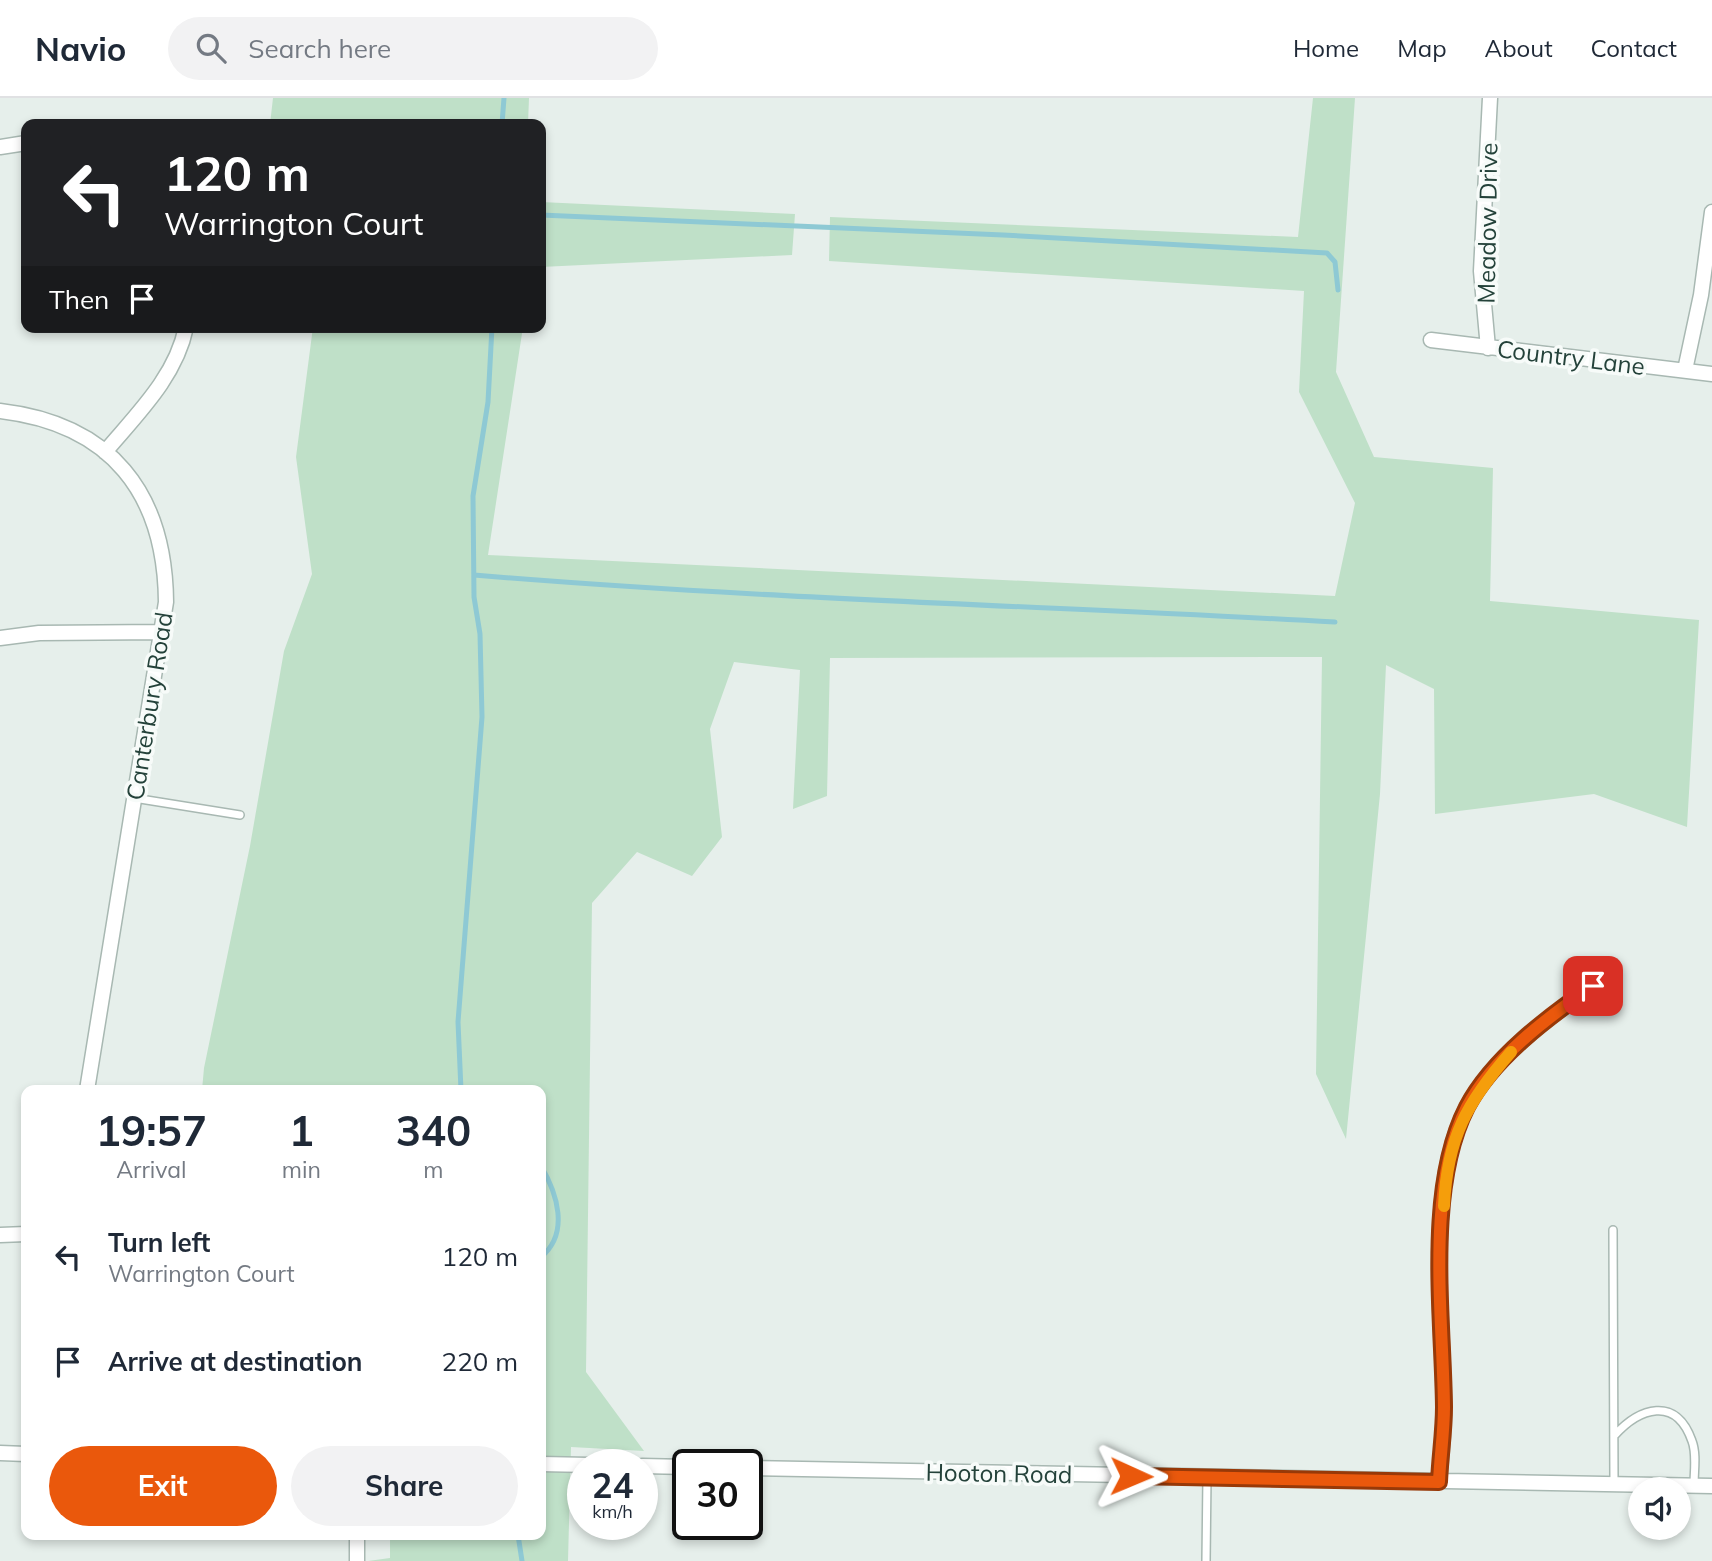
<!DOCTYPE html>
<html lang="en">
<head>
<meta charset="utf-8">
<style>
  :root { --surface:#fff; --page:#f2f2f3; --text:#1f2937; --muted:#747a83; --line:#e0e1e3; --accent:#ea580c }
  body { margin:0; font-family:Mulish,sans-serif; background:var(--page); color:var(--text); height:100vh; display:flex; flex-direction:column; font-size:26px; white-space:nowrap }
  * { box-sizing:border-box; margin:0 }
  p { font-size:23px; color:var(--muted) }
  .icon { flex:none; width:38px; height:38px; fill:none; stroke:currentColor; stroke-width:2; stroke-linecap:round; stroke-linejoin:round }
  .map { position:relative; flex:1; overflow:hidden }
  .side { position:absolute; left:21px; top:987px; width:525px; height:455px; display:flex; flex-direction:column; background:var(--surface); border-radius:14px; box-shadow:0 4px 10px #0003 }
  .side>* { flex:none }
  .top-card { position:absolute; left:21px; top:21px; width:525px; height:214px; border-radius:14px; box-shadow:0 4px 10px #0003; background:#202124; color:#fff; overflow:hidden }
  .tools { position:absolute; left:1628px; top:1379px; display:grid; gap:14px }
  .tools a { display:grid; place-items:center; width:63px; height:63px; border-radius:50%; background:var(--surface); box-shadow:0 4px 10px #0003; font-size:35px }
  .speed { position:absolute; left:567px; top:1351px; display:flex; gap:14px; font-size:35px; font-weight:700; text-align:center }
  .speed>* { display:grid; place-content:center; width:91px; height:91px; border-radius:50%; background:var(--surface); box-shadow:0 4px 10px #0003; line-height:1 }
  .speed small { font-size:18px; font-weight:400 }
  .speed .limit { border:4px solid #111; border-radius:10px; background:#fff; color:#111 }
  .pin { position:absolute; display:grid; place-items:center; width:60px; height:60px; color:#fff; margin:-30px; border-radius:14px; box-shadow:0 4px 10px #0006 }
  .me { position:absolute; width:77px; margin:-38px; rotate:91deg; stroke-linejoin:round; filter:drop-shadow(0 0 5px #0008) }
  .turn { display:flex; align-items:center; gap:24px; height:147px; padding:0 28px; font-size:32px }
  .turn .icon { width:91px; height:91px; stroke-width:2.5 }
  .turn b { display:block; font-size:49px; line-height:60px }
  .then { display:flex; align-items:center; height:66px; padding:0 28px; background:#0003; gap:14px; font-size:26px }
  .eta { display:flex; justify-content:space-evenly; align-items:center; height:119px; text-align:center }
  .eta b { font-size:42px; font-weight:700; line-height:49px }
  .action { display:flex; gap:14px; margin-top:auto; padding:14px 28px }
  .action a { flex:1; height:80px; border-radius:42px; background:var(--accent); color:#fff; font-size:28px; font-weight:700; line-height:80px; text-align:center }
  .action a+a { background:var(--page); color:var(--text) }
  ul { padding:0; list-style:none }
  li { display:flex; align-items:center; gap:21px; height:105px; padding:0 28px }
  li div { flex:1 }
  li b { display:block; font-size:26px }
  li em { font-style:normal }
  header { display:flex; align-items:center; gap:42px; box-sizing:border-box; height:98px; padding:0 35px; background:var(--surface); border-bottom:2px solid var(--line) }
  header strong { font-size:33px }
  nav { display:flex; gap:38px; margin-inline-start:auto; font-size:24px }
  .search { width:490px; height:63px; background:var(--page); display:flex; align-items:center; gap:18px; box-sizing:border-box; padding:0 24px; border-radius:38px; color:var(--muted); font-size:26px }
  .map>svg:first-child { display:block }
</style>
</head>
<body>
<header>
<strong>Navio</strong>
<div class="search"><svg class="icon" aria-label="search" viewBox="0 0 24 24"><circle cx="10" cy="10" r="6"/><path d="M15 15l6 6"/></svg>Search here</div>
<nav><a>Home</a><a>Map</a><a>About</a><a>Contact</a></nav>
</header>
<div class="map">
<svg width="1712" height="1463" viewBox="0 0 1712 1463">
  <rect width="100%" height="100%" fill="#e6efeb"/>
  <!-- green -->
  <path fill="#bfe0c8" d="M 273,0 L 529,0 L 528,26 L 270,26 Z
    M 1313,0 L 1355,0 L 1336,274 L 1374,359 L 1493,370 L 1490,503 L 1699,522 L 1687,729 L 1594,696 L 1435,716 L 1434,591 L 1386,567 L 1380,696 L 1346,1041 L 1316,976 L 1322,559 L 830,560 L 827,698 L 793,711 L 800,572 L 734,564 L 710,631 L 722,739 L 692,778 L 637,754 L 592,805 L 586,1274 L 644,1353 L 571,1349 L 568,1463 L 368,1463 L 390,1460 L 390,1437 L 541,1437 L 541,992 L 202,992 L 204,970 L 250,748 L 284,553 L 312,476 L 296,359 L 313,229 L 523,229 L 488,457 L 1335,498 L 1355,405 L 1299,294 L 1304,193 L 829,163 L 830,119 L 1298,139 Z
    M 541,104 L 795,116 L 792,157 L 541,169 Z"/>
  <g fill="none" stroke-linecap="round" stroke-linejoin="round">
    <!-- stream -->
    <path stroke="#8ec9d4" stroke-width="5" d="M 502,26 L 504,0
      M 541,117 L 1003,137 L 1327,155 L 1335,164 L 1338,192
      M 474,477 C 760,501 1048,508 1335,524
      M 461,992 L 458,924 L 482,619 L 480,536 L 474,499 L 473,398 L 488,304 L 492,229
      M 541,1068 C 557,1095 570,1135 541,1159
      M 518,1437 L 522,1463"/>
    <!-- lane casing -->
    <g stroke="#a8b8b2" stroke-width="10">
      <path id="lane" d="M 134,700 L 240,717
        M 1613,1132 L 1614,1386
        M 1614,1338 C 1639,1310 1676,1297 1692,1343 C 1697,1356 1694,1373 1694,1387
        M 1206,1463 L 1207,1379"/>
    </g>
    <!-- street casing -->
    <g stroke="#a8b8b2" stroke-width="17">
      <path id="street" d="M 0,49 L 26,45
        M 1431,242 L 1712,276
        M 1488,250 L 1481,173 L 1490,0
        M 1685,272 L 1701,197 L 1712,114
        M 0,313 C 111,326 165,395 166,504 L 87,992
        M 105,354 C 136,317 176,279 186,229
        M 0,540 L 39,535 L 162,534
        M 0,1137 L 26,1136
        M 0,1355 L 26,1356
        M 541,1366 L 589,1367
        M 642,1368 L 688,1369
        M 747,1370 L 1712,1388
        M 1439,1384 C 1441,1359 1444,1334 1444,1309 C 1443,1219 1425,1090 1467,1009 C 1492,961 1549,919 1593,888
        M 357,1463 L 357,1437"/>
    </g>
    <!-- lane -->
    <use href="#lane" stroke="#fff" stroke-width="7"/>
    <!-- street -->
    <use href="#street" stroke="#fff" stroke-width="14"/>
  </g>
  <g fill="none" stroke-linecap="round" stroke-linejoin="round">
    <!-- route casing -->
    <g stroke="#983908" stroke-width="18">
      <path id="route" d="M 1131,1378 L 1439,1384 C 1440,1359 1444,1334 1444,1309 C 1443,1219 1425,1091 1467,1009 C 1493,960 1548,919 1593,888"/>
    </g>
    <!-- route -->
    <use href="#route" stroke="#ea580c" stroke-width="12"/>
    <!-- slow -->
    <path stroke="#f59e0b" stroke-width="12" d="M 1444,1108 C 1447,1040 1467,1004 1511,954"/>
  </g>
  <g text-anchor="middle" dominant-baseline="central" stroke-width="7" stroke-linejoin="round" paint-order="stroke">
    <!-- street labels -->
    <g font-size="24" fill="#24423a" stroke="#f7fbf9">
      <text transform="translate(1487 125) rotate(-89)">Meadow Drive</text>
      <text transform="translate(1571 259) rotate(7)">Country Lane</text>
      <text transform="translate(149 608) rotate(-81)">Canterbury Road</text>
      <text transform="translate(999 1375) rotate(1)">Hooton Road</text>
    </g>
  </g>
</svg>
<div class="tools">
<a><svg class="icon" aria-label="sound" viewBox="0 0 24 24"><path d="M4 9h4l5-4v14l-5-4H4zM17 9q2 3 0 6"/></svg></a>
</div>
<div class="speed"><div>24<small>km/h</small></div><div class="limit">30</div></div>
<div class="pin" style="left:1593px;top:888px;background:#d93025"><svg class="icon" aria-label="arrive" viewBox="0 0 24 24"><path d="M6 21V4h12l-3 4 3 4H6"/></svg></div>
<svg class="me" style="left:1131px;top:1378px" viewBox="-20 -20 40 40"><path d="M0-17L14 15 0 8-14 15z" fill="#ea580c" stroke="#fff" stroke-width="4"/></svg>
<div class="top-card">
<div class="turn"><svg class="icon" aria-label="left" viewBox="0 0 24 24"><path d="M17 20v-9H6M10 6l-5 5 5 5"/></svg><div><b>120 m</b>Warrington Court</div></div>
<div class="then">Then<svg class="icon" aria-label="arrive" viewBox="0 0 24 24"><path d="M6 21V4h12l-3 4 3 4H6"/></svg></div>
</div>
<section class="side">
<div class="eta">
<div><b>19:57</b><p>Arrival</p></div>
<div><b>1</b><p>min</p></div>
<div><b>340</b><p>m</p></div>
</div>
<ul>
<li><svg class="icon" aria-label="left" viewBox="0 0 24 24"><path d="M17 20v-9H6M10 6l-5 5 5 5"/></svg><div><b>Turn left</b><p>Warrington Court</p></div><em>120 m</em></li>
<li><svg class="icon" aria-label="arrive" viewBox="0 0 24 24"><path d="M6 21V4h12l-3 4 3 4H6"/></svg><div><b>Arrive at destination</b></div><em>220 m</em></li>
</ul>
<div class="action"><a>Exit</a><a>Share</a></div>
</section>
</div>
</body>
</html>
